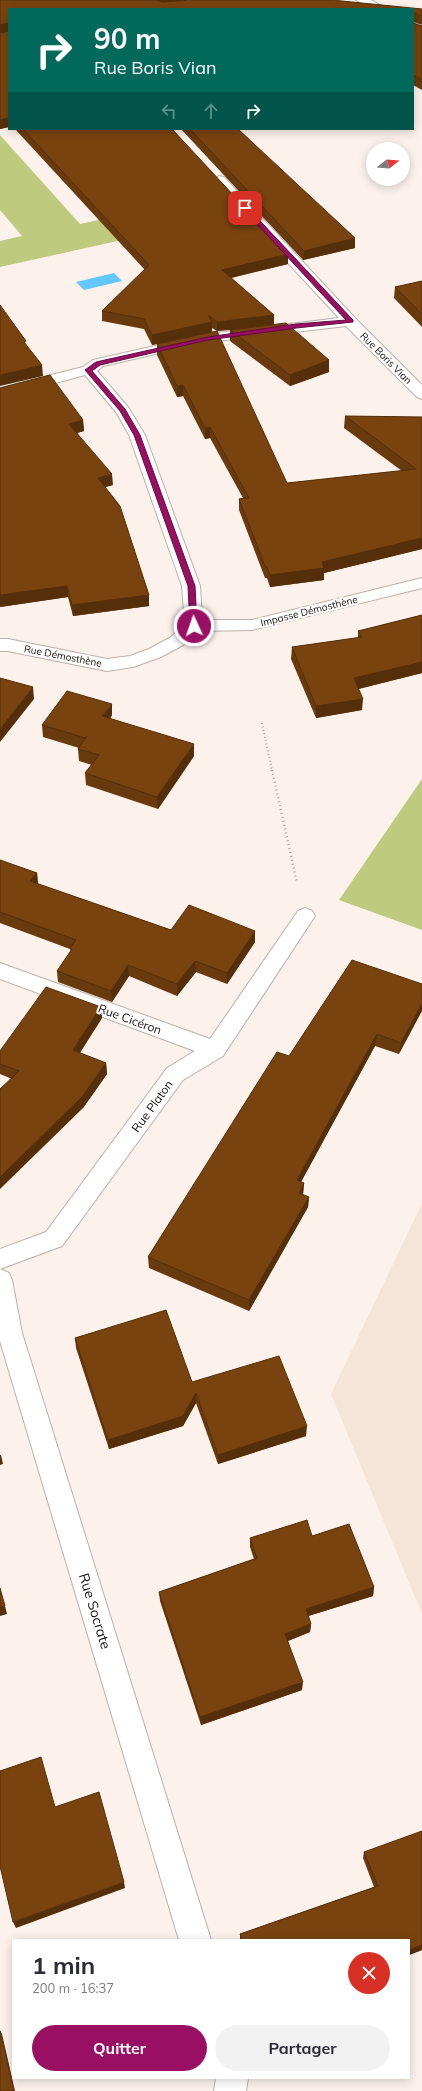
<!DOCTYPE html>
<html lang="fr">
<head>
<meta charset="utf-8">
<style>
  :root { --surface:#fff; --page:#f2f2f3; --text:#2b2b33; --muted:#7c7c81; --accent:#980f63 }
  body { margin:0; font-family:Mulish,sans-serif; background:var(--page); color:var(--text); height:100vh; display:flex; flex-direction:column; font-size:15px; white-space:nowrap }
  * { box-sizing:border-box; margin:0 }
  p { font-size:13px; color:var(--muted) }
  .icon { flex:none; width:22px; height:22px; fill:none; stroke:currentColor; stroke-width:2; stroke-linecap:round; stroke-linejoin:round }
  .map { position:relative; flex:1; overflow:hidden }
  .drawer { position:absolute; left:12px; top:1939px; width:398px; height:140px; display:flex; flex-direction:column; background:var(--surface); border-radius:0px; box-shadow:0 2px 10px #0003 }
  .drawer>* { flex:none }
  .banner { position:absolute; left:8px; top:8px; width:406px; height:122px; border-radius:0px; box-shadow:0 2px 10px #0003; background:#00695c; color:#fff; overflow:hidden }
  .needle { width:26px; rotate:73deg }
  .controls { position:absolute; left:366px; top:142px; display:grid; gap:8px }
  .controls a { display:grid; place-items:center; width:44px; height:44px; border-radius:50%; background:var(--surface); box-shadow:0 2px 10px #0003; font-size:20px }
  .pin { position:absolute; display:grid; place-items:center; width:34px; height:34px; color:#fff; margin:-17px; border-radius:8px; box-shadow:0 2px 6px #0006 }
  .me { position:absolute; width:44px; margin:-22px; rotate:357deg; stroke-linejoin:round; filter:drop-shadow(0 0 3px #0008) }
  .turn { display:flex; align-items:center; gap:14px; height:84px; padding:0 20px; font-size:18px }
  .turn .icon { width:52px; height:52px; stroke-width:2.5 }
  .turn b { display:block; font-size:28px; line-height:34px }
  .lanes { display:flex; align-items:center; height:38px; padding:0 20px; background:#0003; justify-content:center; gap:20px; direction:ltr }
  .lanes .off { opacity:.35 }
  .round { display:grid; place-items:center; flex:none; width:42px; height:42px; border-radius:21px; background:var(--page) }
  .head { display:flex; align-items:center; justify-content:space-between; height:68px; padding:0 20px }
  h1 { font-size:24px; font-weight:700; line-height:30px }
  .action { display:flex; gap:8px; margin-top:auto; padding:8px 20px }
  .action a { flex:1; height:46px; border-radius:24px; background:var(--accent); color:#fff; font-size:16px; font-weight:700; line-height:46px; text-align:center }
  .action a+a { background:var(--page); color:var(--text) }
  .map>svg:first-child { display:block }
</style>
</head>
<body>
<div class="map">
<svg width="422" height="2091" viewBox="0 0 422 2091">
  <rect width="100%" height="100%" fill="#fcf2eb"/>
  <!-- built -->
  <path fill="#f5e5d9" d="M 422,1203 L 422,1614 L 331,1394 Z"/>
  <!-- green -->
  <path fill="#beca7d" d="M 0,135 L 80,224 L 140,211 L 172,229 L 0,267 L 0,241 L 22,236 L 0,210 Z
    M 422,779 L 422,930 L 339,900 Z"/>
  <!-- water -->
  <path fill="#63c6fc" d="M 114,273 L 122,281 L 84,290 L 76,282 Z"/>
  <g fill="none" stroke-linecap="round" stroke-linejoin="round">
    <!-- street casing -->
    <g stroke="#bab1aa" stroke-width="2">
      <path id="street" d="M 219,176 L 224,177 L 355,318 L 422,385 L 422,399 L 417,397 L 346,326 L 208,342 L 103,366 L 97,371 L 128,407 L 145,435 L 200,586 L 202,620 L 252,620 L 422,578 L 422,588 L 252,630 L 199,631 L 183,645 L 161,657 L 133,667 L 107,671 L 8,651 L 0,651 L 0,639 L 8,639 L 107,659 L 130,656 L 149,649 L 171,637 L 185,624 L 182,586 L 129,435 L 116,412 L 85,375 L 0,398 L 0,388 L 83,367 L 93,360 L 208,334 L 339,318 L 214,183 L 212,180 Z
        M 305,908 L 312,911 L 315,916 L 223,1056 L 183,1080 L 62,1246 L 0,1269 L 0,1249 L 46,1232 L 167,1068 L 195,1051 L 0,979 L 0,963 L 210,1039 L 298,911 Z
        M 0,1269 L 9,1273 L 12,1280 L 22,1333 L 211,1940 L 179,1940 L 0,1341 Z
        M 216,2078 L 248,2078 L 246,2091 L 214,2091 Z"/>
    </g>
    <!-- secondary casing -->
    <g stroke="#bab1aa" stroke-width="2">
      <path id="secondary" d="M 356,0 L 371,0 L 386,9 L 371,9 Z"/>
    </g>
    <!-- path-far1 -->
    <path stroke="#aca49f" stroke-width="2" stroke-dasharray="1 2.5" stroke-linecap="butt" d="M 262,723 L 272,771"/>
    <!-- path -->
    <path stroke="#aca49f" stroke-width="2.5" stroke-dasharray="1 3" stroke-linecap="butt" d="M 272,770 L 297,883"/>
    <!-- street -->
    <use href="#street" fill="#fff" fill-rule="evenodd"/>
    <!-- secondary -->
    <use href="#secondary" fill="#fff" fill-rule="evenodd"/>
  </g>
  <!-- wall -->
  <path fill="#683a0d" d="M 0,0 L 186,0 L 183,1 L 422,9 L 422,25 L 413,22 L 413,9 L 9,9 L 9,127 L 0,129 Z
    M 413,23 L 422,26 L 422,90 L 413,85 Z
    M 15,129 L 172,129 L 288,264 L 231,278 L 274,315 L 274,324 L 329,360 L 329,372 L 290,386 L 230,341 L 230,330 L 217,331 L 212,328 L 212,332 L 152,345 L 144,329 L 102,321 L 102,311 L 145,270 Z
    M 181,129 L 238,129 L 355,248 L 303,260 Z
    M 422,281 L 422,327 L 394,298 L 395,287 Z
    M 157,344 L 287,483 L 402,471 L 344,428 L 345,416 L 422,417 L 422,549 L 324,573 L 324,580 L 270,587 L 267,578 L 265,578 L 239,510 L 239,499 L 243,498 L 210,438 L 205,439 L 183,396 L 177,397 L 157,355 Z
    M 0,388 L 83,420 L 84,431 L 77,433 L 113,485 L 105,487 L 149,595 L 149,606 L 73,616 L 68,597 L 0,607 Z
    M 422,615 L 422,673 L 359,689 L 362,710 L 316,718 L 291,659 L 292,647 L 358,638 L 358,631 Z
    M 112,715 L 110,719 L 194,756 L 158,809 L 86,785 L 85,773 L 92,765 L 79,761 L 78,749 L 79,748 L 43,737 L 42,725 Z
    M 0,860 L 37,873 L 38,884 L 171,930 L 255,931 L 255,942 L 227,984 L 196,972 L 177,996 L 129,976 L 112,1002 L 58,982 L 57,971 L 71,952 L 70,949 L 0,923 Z
    M 422,984 L 399,1054 L 375,1046 L 301,1182 L 304,1183 L 303,1195 L 309,1197 L 308,1207 L 249,1311 L 149,1268 L 148,1257 L 289,1056 Z
    M 101,1007 L 102,1018 L 80,1053 L 106,1063 L 107,1074 L 83,1108 L 0,1074 L 0,1051 Z
    M 75,1338 L 192,1382 L 306,1436 L 218,1464 L 196,1403 L 183,1426 L 109,1449 L 76,1348 Z
    M 312,1536 L 374,1587 L 373,1596 L 308,1616 L 311,1624 L 310,1632 L 288,1641 L 302,1690 L 201,1725 L 160,1601 L 159,1592 L 254,1559 L 250,1547 L 250,1538 Z
    M 364,1852 L 422,1950 L 409,1955 L 409,1940 L 240,1940 L 240,1934 L 374,1887 L 363,1858 Z"/>
  <!-- shaded-wall -->
  <path fill="#552f0a" d="M 155,0 L 186,0 L 163,5 Z
    M 9,23 L 9,32 L 0,34 L 0,25 Z
    M 9,118 L 9,127 L 0,129 L 0,120 Z
    M 355,238 L 355,248 L 303,260 L 304,251 Z
    M 288,254 L 288,264 L 222,280 L 222,270 Z
    M 274,315 L 274,324 L 217,331 L 217,322 Z
    M 212,322 L 212,332 L 152,345 L 152,335 Z
    M 329,360 L 329,372 L 290,386 L 290,375 Z
    M 42,365 L 43,376 L 0,386 L 0,375 Z
    M 183,385 L 183,396 L 177,397 L 177,386 Z
    M 83,420 L 84,431 L 70,435 L 69,424 Z
    M 210,427 L 210,438 L 205,439 L 205,428 Z
    M 112,474 L 113,485 L 98,489 L 98,478 Z
    M 422,538 L 422,549 L 324,573 L 324,580 L 270,587 L 270,575 L 322,562 Z
    M 67,586 L 68,597 L 0,607 L 0,595 Z
    M 149,595 L 149,606 L 73,616 L 72,605 Z
    M 422,662 L 422,673 L 353,690 L 354,678 Z
    M 33,687 L 34,699 L 0,742 L 0,729 Z
    M 363,699 L 362,710 L 316,718 L 316,706 Z
    M 112,704 L 112,715 L 103,728 L 102,716 Z
    M 194,744 L 194,756 L 158,809 L 157,797 Z
    M 37,873 L 38,884 L 30,881 Z
    M 255,931 L 255,942 L 227,984 L 227,973 Z
    M 195,961 L 196,972 L 177,996 L 177,984 Z
    M 128,965 L 129,976 L 112,1002 L 111,991 Z
    M 422,1003 L 422,1011 L 399,1054 L 401,1043 Z
    M 101,1007 L 102,1018 L 74,1061 L 73,1050 Z
    M 377,1034 L 375,1046 L 296,1191 L 297,1180 Z
    M 106,1063 L 107,1074 L 83,1108 L 0,1189 L 0,1177 Z
    M 304,1183 L 303,1194 L 298,1204 L 299,1193 Z
    M 309,1197 L 308,1207 L 249,1311 L 249,1300 Z
    M 196,1393 L 196,1403 L 183,1426 L 109,1449 L 108,1440 Z
    M 307,1426 L 306,1436 L 218,1464 L 218,1455 Z
    M 0,1455 L 1,1455 L 3,1464 L 0,1465 Z
    M 374,1587 L 373,1596 L 305,1617 L 306,1609 Z
    M 5,1606 L 7,1614 L 0,1616 L 0,1607 Z
    M 311,1624 L 310,1632 L 285,1642 L 285,1634 Z
    M 303,1682 L 302,1690 L 201,1725 L 200,1717 Z
    M 124,1882 L 125,1888 L 16,1928 L 13,1922 Z
    M 422,1945 L 422,1950 L 409,1955 L 409,1950 Z
    M 0,2030 L 2,2034 L 15,2091 L 14,2091 Z"/>
  <!-- building -->
  <path fill="#79430f" stroke="#552f0a" d="M 0,0 L 155,0 L 163,2 L 192,0 L 332,0 L 422,9 L 422,16 L 413,13 L 413,9 L 9,9 L 9,23 L 0,25 Z
    M 413,23 L 422,26 L 422,80 L 413,75 Z
    M 9,31 L 9,118 L 0,120 L 0,33 Z
    M 23,129 L 172,129 L 288,254 L 222,270 L 274,315 L 217,322 L 208,315 L 212,322 L 152,335 L 144,319 L 102,311 L 149,265 Z
    M 190,129 L 238,129 L 355,238 L 304,251 Z
    M 422,281 L 422,314 L 395,287 Z
    M 0,305 L 26,341 L 24,342 L 42,365 L 0,375 Z
    M 286,323 L 329,360 L 290,375 L 230,330 Z
    M 217,331 L 287,483 L 416,469 L 345,416 L 422,417 L 422,538 L 322,562 L 324,568 L 270,575 L 267,567 L 265,566 L 239,499 L 249,498 L 210,427 L 205,428 L 183,385 L 177,386 L 157,344 Z
    M 50,375 L 83,420 L 69,424 L 112,474 L 98,478 L 120,506 L 149,595 L 72,605 L 67,586 L 0,595 L 0,388 Z
    M 422,615 L 422,662 L 354,678 L 363,699 L 316,706 L 292,647 L 362,637 L 358,631 Z
    M 0,678 L 33,687 L 0,729 Z
    M 67,691 L 112,704 L 102,716 L 194,744 L 157,797 L 85,773 L 99,755 L 78,749 L 87,736 L 85,738 L 42,725 Z
    M 0,860 L 37,873 L 30,881 L 171,930 L 189,905 L 255,931 L 227,973 L 195,961 L 177,984 L 128,965 L 111,991 L 57,971 L 72,949 L 70,948 L 76,940 L 0,912 Z
    M 352,960 L 422,984 L 422,1003 L 401,1043 L 377,1034 L 297,1180 L 304,1183 L 299,1193 L 309,1197 L 249,1300 L 148,1257 L 277,1052 L 289,1056 Z
    M 46,987 L 101,1007 L 73,1050 L 106,1063 L 82,1097 L 0,1177 L 0,1089 L 19,1071 L 0,1064 L 0,1051 Z
    M 166,1310 L 192,1382 L 279,1356 L 307,1426 L 218,1455 L 196,1393 L 183,1416 L 108,1440 L 75,1338 Z
    M 307,1520 L 312,1536 L 349,1524 L 374,1587 L 306,1609 L 311,1624 L 285,1634 L 303,1682 L 200,1717 L 159,1592 L 257,1558 L 250,1538 Z
    M 0,1588 L 5,1606 L 0,1607 Z
    M 41,1757 L 55,1807 L 99,1792 L 124,1882 L 13,1922 L 0,1866 L 0,1771 Z
    M 422,1831 L 422,1945 L 409,1950 L 409,1940 L 242,1940 L 240,1934 L 378,1886 L 364,1852 Z
    M 0,2031 L 14,2091 L 0,2091 Z"/>
  <!-- route -->
  <path fill="#980f63" stroke="#630a40" d="M 243,207 L 247,207 L 353,320 L 353,322 L 296,328 L 208,340 L 100,365 L 92,371 L 125,409 L 140,435 L 195,586 L 197,626 L 194,629 L 190,626 L 188,586 L 134,435 L 120,411 L 85,370 L 96,362 L 208,337 L 296,324 L 346,320 L 243,209 Z"/>
  <g text-anchor="middle" dominant-baseline="central" stroke-width="4" stroke-linejoin="round" paint-order="stroke">
    <!-- far-street labels -->
    <g font-size="10" fill="#161210" stroke="#fff">
      <text transform="translate(386 358) rotate(45)">Rue Boris Vian</text>
      <text transform="translate(309 611) rotate(-14)">Impasse Démosthène</text>
      <text transform="translate(63 656) rotate(11)">Rue Démosthène</text>
    </g>
    <!-- street labels -->
    <g font-size="12" fill="#161210" stroke="#fff">
      <text transform="translate(130 1019) rotate(20)">Rue Cicéron</text>
      <text transform="translate(152 1106) rotate(-54)">Rue Platon</text>
    </g>
    <!-- near-street labels -->
    <g font-size="14" fill="#161210" stroke="#fff">
      <text transform="translate(95 1611) rotate(73)">Rue Socrate</text>
    </g>
  </g>
</svg>
<div class="controls">
<a><svg class="needle" viewBox="-14 -14 28 28"><path d="M0-13l5 13h-10z" fill="#e53935"/><path d="M0 13l5-13h-10z" fill="#7c7c81"/></svg></a>
</div>
<div class="pin" style="left:245px;top:208px;background:#d93025"><svg class="icon" aria-label="arrive" viewBox="0 0 24 24"><path d="M6 21V4h12l-3 4 3 4H6"/></svg></div>
<svg class="me" style="left:194px;top:626px" viewBox="-20 -20 40 40"><circle r="17" fill="#980f63" stroke="#fff" stroke-width="3"/><path d="M0-11L8 9 0 5-8 9z" fill="#fff"/></svg>
<div class="banner">
<div class="turn"><svg class="icon" aria-label="right" viewBox="0 0 24 24"><path d="M7 20v-9h11M14 6l5 5-5 5"/></svg><div><b>90 m</b>Rue Boris Vian</div></div>
<div class="lanes"><svg class="icon off" aria-label="left" viewBox="0 0 24 24"><path d="M17 20v-9H6M10 6l-5 5 5 5"/></svg><svg class="icon off" aria-label="ahead" viewBox="0 0 24 24"><path d="M12 20V5M6 11l6-6 6 6"/></svg><svg class="icon" aria-label="right" viewBox="0 0 24 24"><path d="M7 20v-9h11M14 6l5 5-5 5"/></svg></div>
</div>
<section class="drawer">
<div class="head"><div><h1>1 min</h1><p>200 m · 16:37</p></div><a class="round" style="background:#d93025;color:#fff"><svg class="icon" aria-label="close" viewBox="0 0 24 24"><path d="M6 6l12 12M18 6L6 18"/></svg></a></div>
<div class="action"><a>Quitter</a><a>Partager</a></div>
</section>
</div>
</body>
</html>
